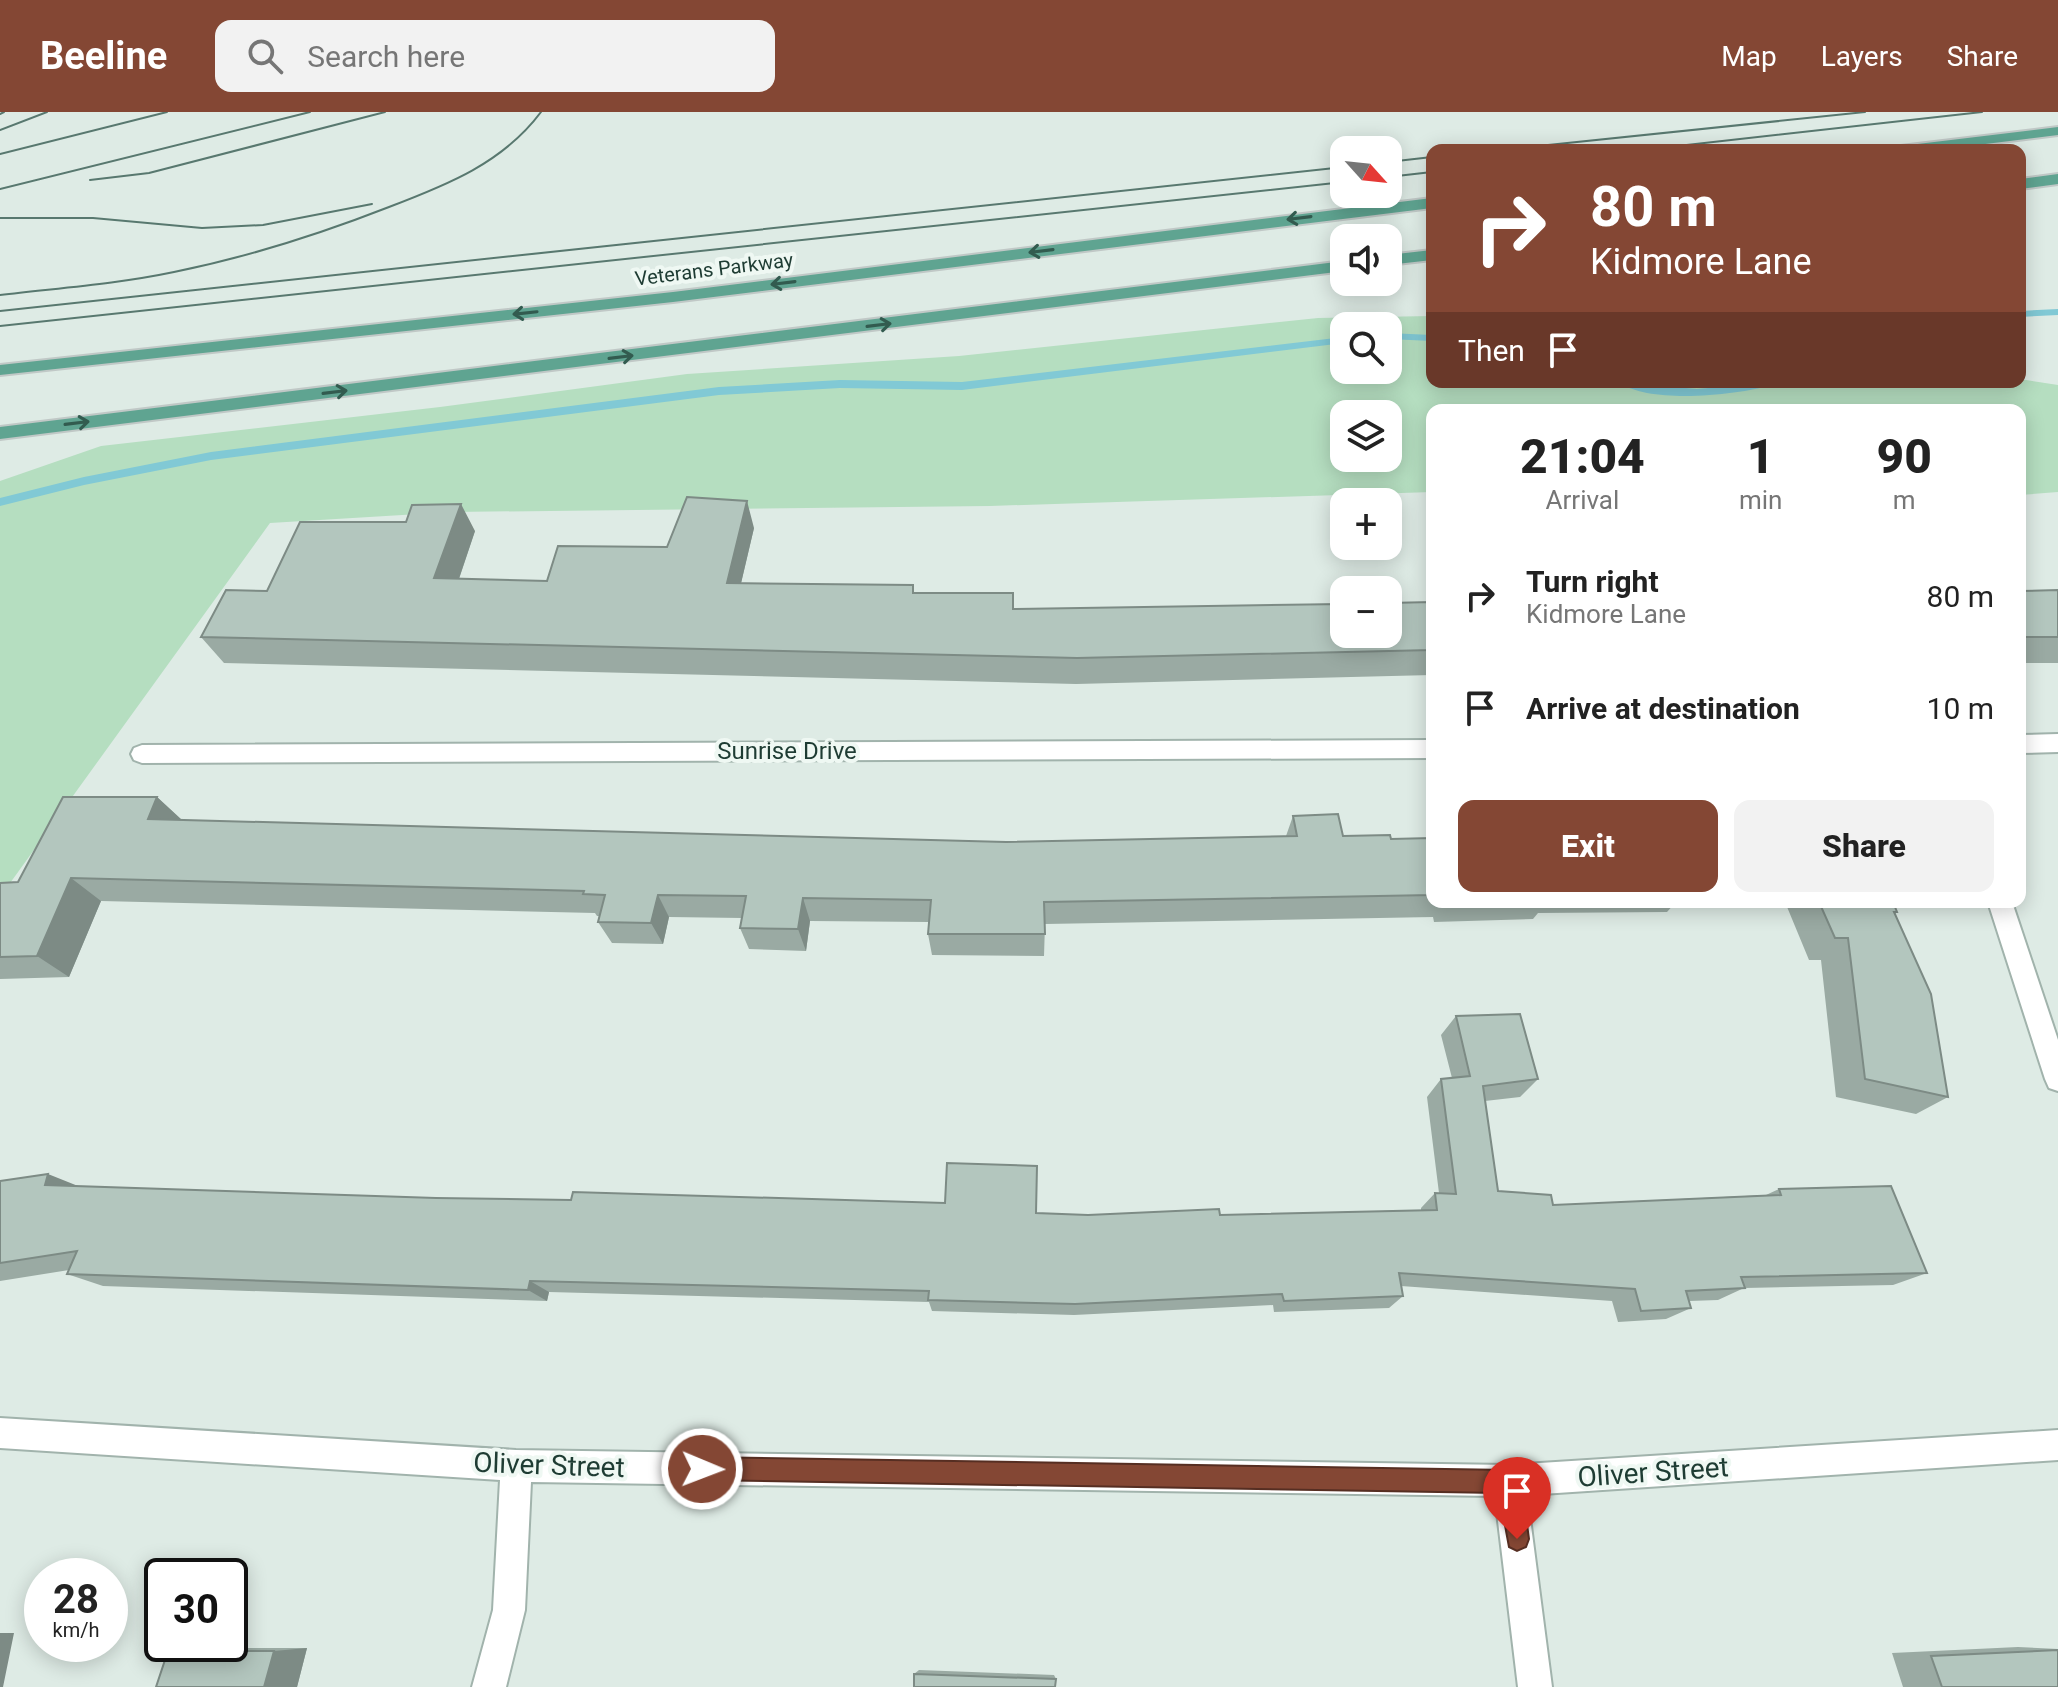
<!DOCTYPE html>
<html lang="en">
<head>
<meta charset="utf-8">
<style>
  :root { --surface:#fff; --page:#f2f2f2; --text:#222; --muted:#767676; --accent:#844734 }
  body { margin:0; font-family:Roboto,sans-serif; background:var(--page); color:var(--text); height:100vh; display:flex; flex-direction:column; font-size:30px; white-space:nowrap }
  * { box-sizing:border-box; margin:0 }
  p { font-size:26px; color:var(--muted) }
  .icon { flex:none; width:44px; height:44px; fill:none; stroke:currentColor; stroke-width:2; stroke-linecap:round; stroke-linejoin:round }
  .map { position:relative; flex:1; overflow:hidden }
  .panel { position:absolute; left:1426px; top:292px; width:600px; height:504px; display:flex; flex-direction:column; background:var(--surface); border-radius:16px; box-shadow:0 4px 20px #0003 }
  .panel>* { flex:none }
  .top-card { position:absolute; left:1426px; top:32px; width:600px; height:244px; border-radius:16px; box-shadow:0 4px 20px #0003; background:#844734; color:#fff; overflow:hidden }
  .needle { width:52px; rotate:117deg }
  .buttons { position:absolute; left:1330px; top:24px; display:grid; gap:16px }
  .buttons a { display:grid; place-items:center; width:72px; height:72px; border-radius:16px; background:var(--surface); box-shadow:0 4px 20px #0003; font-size:40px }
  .speed { position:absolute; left:24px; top:1446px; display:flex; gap:16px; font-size:40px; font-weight:700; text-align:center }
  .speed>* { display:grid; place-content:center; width:104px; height:104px; border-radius:50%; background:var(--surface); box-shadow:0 4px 20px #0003; line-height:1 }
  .speed small { font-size:20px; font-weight:400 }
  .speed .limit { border:4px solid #111; border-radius:12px; background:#fff; color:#111 }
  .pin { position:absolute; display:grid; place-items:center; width:68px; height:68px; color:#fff; margin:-82px -34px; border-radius:50% 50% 50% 0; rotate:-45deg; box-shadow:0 0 8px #0007 }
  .pin .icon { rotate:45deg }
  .me { position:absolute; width:88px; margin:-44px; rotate:91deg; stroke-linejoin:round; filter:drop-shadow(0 0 6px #0008) }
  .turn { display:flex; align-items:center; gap:28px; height:168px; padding:0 32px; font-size:36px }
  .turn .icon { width:104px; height:104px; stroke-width:2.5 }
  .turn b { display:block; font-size:56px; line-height:68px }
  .then { display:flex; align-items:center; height:76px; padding:0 32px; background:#0003; gap:16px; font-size:30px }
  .eta { display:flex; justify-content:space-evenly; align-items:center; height:136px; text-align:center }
  .eta b { font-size:48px; font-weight:800; line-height:56px }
  .action { display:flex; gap:16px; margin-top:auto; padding:16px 32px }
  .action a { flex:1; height:92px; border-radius:16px; background:var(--accent); color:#fff; font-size:32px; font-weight:800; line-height:92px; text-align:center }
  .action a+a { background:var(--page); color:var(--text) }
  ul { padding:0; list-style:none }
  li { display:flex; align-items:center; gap:24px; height:112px; padding:0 32px }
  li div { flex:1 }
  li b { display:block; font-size:30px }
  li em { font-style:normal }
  header { display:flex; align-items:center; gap:48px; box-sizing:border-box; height:112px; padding:0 40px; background:var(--accent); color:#fff }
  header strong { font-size:38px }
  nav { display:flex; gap:44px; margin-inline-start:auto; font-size:28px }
  .search { width:560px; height:72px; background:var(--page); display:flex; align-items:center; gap:20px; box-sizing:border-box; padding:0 28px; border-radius:16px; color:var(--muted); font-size:30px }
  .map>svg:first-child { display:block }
</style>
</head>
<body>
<header>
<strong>Beeline</strong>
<div class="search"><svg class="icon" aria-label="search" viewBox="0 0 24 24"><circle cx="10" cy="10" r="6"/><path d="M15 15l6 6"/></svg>Search here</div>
<nav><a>Map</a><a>Layers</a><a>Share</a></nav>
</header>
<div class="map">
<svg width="2058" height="1575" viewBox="0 0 2058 1575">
  <rect width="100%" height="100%" fill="#deebe5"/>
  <!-- green -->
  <path fill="#b5dec0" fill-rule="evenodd" d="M 1432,204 L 1432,270 L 2020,267 L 2058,273 L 2058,380 L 2020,383 L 2020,298 L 1432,298 L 1432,380 L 990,394 L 452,400 L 270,411 L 0,785 L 0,369 L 101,334 L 440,295 L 687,262 L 959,244 L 1318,206 ZM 1344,214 L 1388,214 L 1388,258 L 1344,258 ZM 1344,302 L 1388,302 L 1388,346 L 1344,346 Z"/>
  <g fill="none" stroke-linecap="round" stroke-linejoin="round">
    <!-- stream -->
    <path fill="#81c9d5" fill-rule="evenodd" d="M 2058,197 L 2058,203 L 2020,205 L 2020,199 Z
      M 1388,221 L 1432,223 L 1432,229 L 1388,227 Z
      M 1344,225 L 1344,231 L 962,278 L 840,276 L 719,283 L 211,348 L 84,373 L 0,394 L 0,386 L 84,365 L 211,340 L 719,275 L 840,268 L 962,270 Z
      M 1618,270 L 1697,277 L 1775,270 L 1773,273 C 1736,283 1651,293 1618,270 Z"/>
    <!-- minor casing -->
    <g stroke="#a1b3ac" stroke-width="4">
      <path id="minor" d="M 2058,622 L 2058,640 L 2020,641 L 2020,623 Z
        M 1432,628 L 1432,646 L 142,651 L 134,648 L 131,642 L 134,636 L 142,633 Z
        M 1988,790 L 2012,790 L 2058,928 L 2058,979 L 2049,976 L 2045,967 Z
        M 0,1306 L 516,1338 L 1509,1353 L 2058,1318 L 2058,1348 L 1527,1383 L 1552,1575 L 1518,1575 L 1495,1384 L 531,1370 L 525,1498 L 506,1575 L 472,1575 L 493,1498 L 500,1368 L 0,1336 Z"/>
    </g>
    <!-- primary casing -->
    <g stroke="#c0c8c6" stroke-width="4">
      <path id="primary" d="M 2058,15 L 2058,23 L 1937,38 L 1894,38 L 1901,34 Z
        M 2058,62 L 2058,72 L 2020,77 L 2020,67 Z
        M 1432,86 L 1432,96 L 673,190 L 0,263 L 0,253 L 673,180 Z
        M 1432,138 L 1432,148 L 1388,153 L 1388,143 Z
        M 1344,149 L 1344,159 L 0,327 L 0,315 Z"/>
    </g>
    <!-- minor -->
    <use href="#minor" fill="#fff" fill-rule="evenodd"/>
    <!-- primary -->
    <use href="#primary" fill="#5fa491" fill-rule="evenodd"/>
    <!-- tram -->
    <path stroke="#58786f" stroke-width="2" d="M 0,2 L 4,0
      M 0,18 L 47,0
      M 1501,38 L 1865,0
      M 1642,38 L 1982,0
      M 0,42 L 167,0
      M 1388,50 L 1432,45
      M 1388,65 L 1432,60
      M 90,68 L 149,61 L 385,0
      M 0,77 L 310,0
      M 0,106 L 93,106 L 202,116 L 263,113 L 372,92
      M 0,183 C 58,176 117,172 174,160 C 248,145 320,122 389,95 C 447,73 503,51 541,0
      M 0,199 L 1344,55
      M 0,214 L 1344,70"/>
  </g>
  <!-- wall -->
  <path fill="#9aaaa3" d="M 406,410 L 475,419 L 459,467 L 547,469 L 667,435 L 754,416 L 741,471 L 913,473 L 914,481 L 1013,497 L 1432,490 L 1432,563 L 1076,572 L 224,551 L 201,525 L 267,479 Z
    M 2058,478 L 2058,551 L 2020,551 L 2020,479 Z
    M 157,685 L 182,708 L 1006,730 L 1286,724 L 1293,704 L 1343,724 L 1391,727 L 1432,726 L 1432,790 L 1676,790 L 1667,800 L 1538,801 L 1533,807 L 1434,810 L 1433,805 L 1045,812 L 1044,844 L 932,843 L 928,822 L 929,810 L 810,809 L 806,839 L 749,837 L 740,816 L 742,806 L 669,805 L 663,832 L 612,831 L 598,810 L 599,804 L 597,804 L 595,801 L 101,789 L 69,865 L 0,867 L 0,771 L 18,770 Z
    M 1785,790 L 1893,790 L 1897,800 L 1895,802 L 1948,985 L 1916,1002 L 1836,985 L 1821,848 L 1809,848 Z
    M 1456,904 L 1538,967 L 1520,985 L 1485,989 L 1498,1079 L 1553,1093 L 1766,1083 L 1779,1077 L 1927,1161 L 1893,1173 L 1744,1176 L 1718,1188 L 1689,1189 L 1691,1196 L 1666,1207 L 1618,1210 L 1612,1189 L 1401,1174 L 1403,1184 L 1389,1196 L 1274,1200 L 1273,1193 L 1074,1203 L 932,1199 L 929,1190 L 549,1180 L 547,1189 L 103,1174 L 67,1162 L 69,1158 L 0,1169 L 0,1069 L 78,1074 L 436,1086 L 1088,1103 L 1220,1103 L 1421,1098 L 1421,1096 L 1435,1081 L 1439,1081 L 1427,985 L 1441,967 L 1452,966 L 1441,923 Z
    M 2018,1535 L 2058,1537 L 2058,1575 L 1903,1575 L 1892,1541 Z
    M 205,1536 L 307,1536 L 297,1575 L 168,1539 Z
    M 919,1558 L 1054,1563 L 1056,1567 L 914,1562 Z"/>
  <!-- shaded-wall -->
  <path fill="#7d8b85" d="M 747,389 L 754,416 L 735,497 L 727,471 Z
    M 461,392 L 475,419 L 450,493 L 434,466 Z
    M 157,685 L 184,710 L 148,707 Z
    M 71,766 L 101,789 L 69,865 L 37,844 Z
    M 658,783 L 669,805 L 663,832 L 651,811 Z
    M 803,786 L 810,809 L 806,839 L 798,817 Z
    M 48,1062 L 83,1076 L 45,1073 Z
    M 530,1169 L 549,1180 L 547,1189 L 528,1178 Z
    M 0,1521 L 14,1521 L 3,1575 L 0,1575 Z
    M 307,1536 L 297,1575 L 264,1575 L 274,1539 Z"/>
  <!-- building -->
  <path fill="#b3c6be" stroke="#7d8b85" stroke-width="2" d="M 687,385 L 747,389 L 727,471 L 913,473 L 913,481 L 1013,481 L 1013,497 L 1344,492 L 1344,522 L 1388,522 L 1388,491 L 1432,490 L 1432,538 L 1077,546 L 201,525 L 226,478 L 267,479 L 300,410 L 406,410 L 412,393 L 461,392 L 434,466 L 547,469 L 558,434 L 667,435 Z
    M 2058,478 L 2058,525 L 2022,525 L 2020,522 L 2020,479 Z
    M 63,685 L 157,685 L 148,707 L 1006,730 L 1297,724 L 1293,704 L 1338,702 L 1343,724 L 1390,723 L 1391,727 L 1432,726 L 1432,783 L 1044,790 L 1045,822 L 928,822 L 931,788 L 803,786 L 798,817 L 740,816 L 746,784 L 658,783 L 651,811 L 598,810 L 605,783 L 583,782 L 584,779 L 71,766 L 37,844 L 0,845 L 0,771 L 18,770 Z
    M 1819,790 L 1893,790 L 1897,800 L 1894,800 L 1931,882 L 1948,985 L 1865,967 L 1848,826 L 1835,826 Z
    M 1520,902 L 1538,967 L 1483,974 L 1498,1079 L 1551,1083 L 1553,1093 L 1781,1083 L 1779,1077 L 1891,1074 L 1927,1161 L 1741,1165 L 1745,1176 L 1686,1179 L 1691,1196 L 1641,1199 L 1635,1177 L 1399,1161 L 1403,1184 L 1284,1189 L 1282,1182 L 1075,1192 L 928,1188 L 929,1179 L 530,1169 L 528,1178 L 67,1162 L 77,1139 L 0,1151 L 0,1069 L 48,1062 L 45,1073 L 436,1086 L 571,1088 L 573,1080 L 945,1091 L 947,1051 L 1037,1054 L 1036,1101 L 1088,1103 L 1219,1097 L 1220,1103 L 1437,1098 L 1435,1081 L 1456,1082 L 1441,967 L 1470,964 L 1456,904 Z
    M 2058,1538 L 2058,1575 L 1942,1575 L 1931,1544 Z
    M 168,1539 L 274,1539 L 264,1575 L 156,1575 Z
    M 914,1562 L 1056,1567 L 1055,1575 L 914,1575 Z"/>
  <!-- one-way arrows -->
  <defs><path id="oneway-shaft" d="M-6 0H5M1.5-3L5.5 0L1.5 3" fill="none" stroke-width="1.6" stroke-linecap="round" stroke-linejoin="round" transform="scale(2)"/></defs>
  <g stroke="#325b4f">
    <use href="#oneway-shaft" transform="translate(1299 106) rotate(173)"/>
    <use href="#oneway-shaft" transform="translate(1041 139) rotate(173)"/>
    <use href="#oneway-shaft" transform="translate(783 171) rotate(173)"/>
    <use href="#oneway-shaft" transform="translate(525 201) rotate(174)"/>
    <use href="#oneway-shaft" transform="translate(879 213) rotate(-7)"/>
    <use href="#oneway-shaft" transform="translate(621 245) rotate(-7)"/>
    <use href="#oneway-shaft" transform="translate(335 280) rotate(-7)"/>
    <use href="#oneway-shaft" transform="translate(77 311) rotate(-7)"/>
  </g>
  <!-- route -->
  <path fill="#844734" stroke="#562e22" stroke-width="2" d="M 702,1345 L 1509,1358 L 1517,1361 L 1521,1369 L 1529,1427 L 1526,1435 L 1517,1439 L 1509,1435 L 1499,1381 L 702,1368 L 694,1365 L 691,1357 L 694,1348 Z"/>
  <g text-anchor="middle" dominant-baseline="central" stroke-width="8" stroke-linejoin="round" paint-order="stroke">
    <!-- far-street labels -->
    <g font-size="20" fill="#1e3c33" stroke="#eff8f3">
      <text transform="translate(714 157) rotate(-7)">Veterans Parkway</text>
    </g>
    <!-- street labels -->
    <g font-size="24" fill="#1e3c33" stroke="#eff8f3">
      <text x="787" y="639">Sunrise Drive</text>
    </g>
    <!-- near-street labels -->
    <g font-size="28" fill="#1e3c33" stroke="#eff8f3">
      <text transform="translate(549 1353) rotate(2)">Oliver Street</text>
      <text transform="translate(1653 1360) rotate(-4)">Oliver Street</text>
    </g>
  </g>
</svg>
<div class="buttons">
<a><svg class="needle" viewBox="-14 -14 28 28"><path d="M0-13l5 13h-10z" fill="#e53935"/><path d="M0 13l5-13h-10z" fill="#767676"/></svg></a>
<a><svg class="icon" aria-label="sound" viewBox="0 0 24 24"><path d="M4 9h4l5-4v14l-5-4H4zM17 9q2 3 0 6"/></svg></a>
<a><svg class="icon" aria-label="search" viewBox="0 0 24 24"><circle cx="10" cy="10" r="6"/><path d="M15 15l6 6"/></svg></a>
<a><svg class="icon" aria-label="layers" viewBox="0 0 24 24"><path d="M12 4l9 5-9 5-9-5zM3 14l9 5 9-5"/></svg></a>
<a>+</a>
<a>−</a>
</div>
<div class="speed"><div>28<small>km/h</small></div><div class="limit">30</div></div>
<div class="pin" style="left:1517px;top:1427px;background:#d93025"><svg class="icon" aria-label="arrive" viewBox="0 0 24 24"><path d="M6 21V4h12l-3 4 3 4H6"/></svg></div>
<svg class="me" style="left:702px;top:1357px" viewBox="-20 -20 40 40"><circle r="17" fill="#844734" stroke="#fff" stroke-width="3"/><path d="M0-11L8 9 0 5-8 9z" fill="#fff"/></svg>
<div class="top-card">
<div class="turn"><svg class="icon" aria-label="right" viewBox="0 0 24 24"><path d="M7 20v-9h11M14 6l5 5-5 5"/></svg><div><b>80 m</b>Kidmore Lane</div></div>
<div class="then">Then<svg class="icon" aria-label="arrive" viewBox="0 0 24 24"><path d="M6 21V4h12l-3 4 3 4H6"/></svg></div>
</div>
<section class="panel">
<div class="eta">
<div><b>21:04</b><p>Arrival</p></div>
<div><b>1</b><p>min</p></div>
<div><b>90</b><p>m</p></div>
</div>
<ul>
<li><svg class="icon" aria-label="right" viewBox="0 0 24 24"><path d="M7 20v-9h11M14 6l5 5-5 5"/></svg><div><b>Turn right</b><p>Kidmore Lane</p></div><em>80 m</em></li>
<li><svg class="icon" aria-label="arrive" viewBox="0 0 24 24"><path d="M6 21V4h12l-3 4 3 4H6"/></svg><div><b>Arrive at destination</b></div><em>10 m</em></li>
</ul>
<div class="action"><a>Exit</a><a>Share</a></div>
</section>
</div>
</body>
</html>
